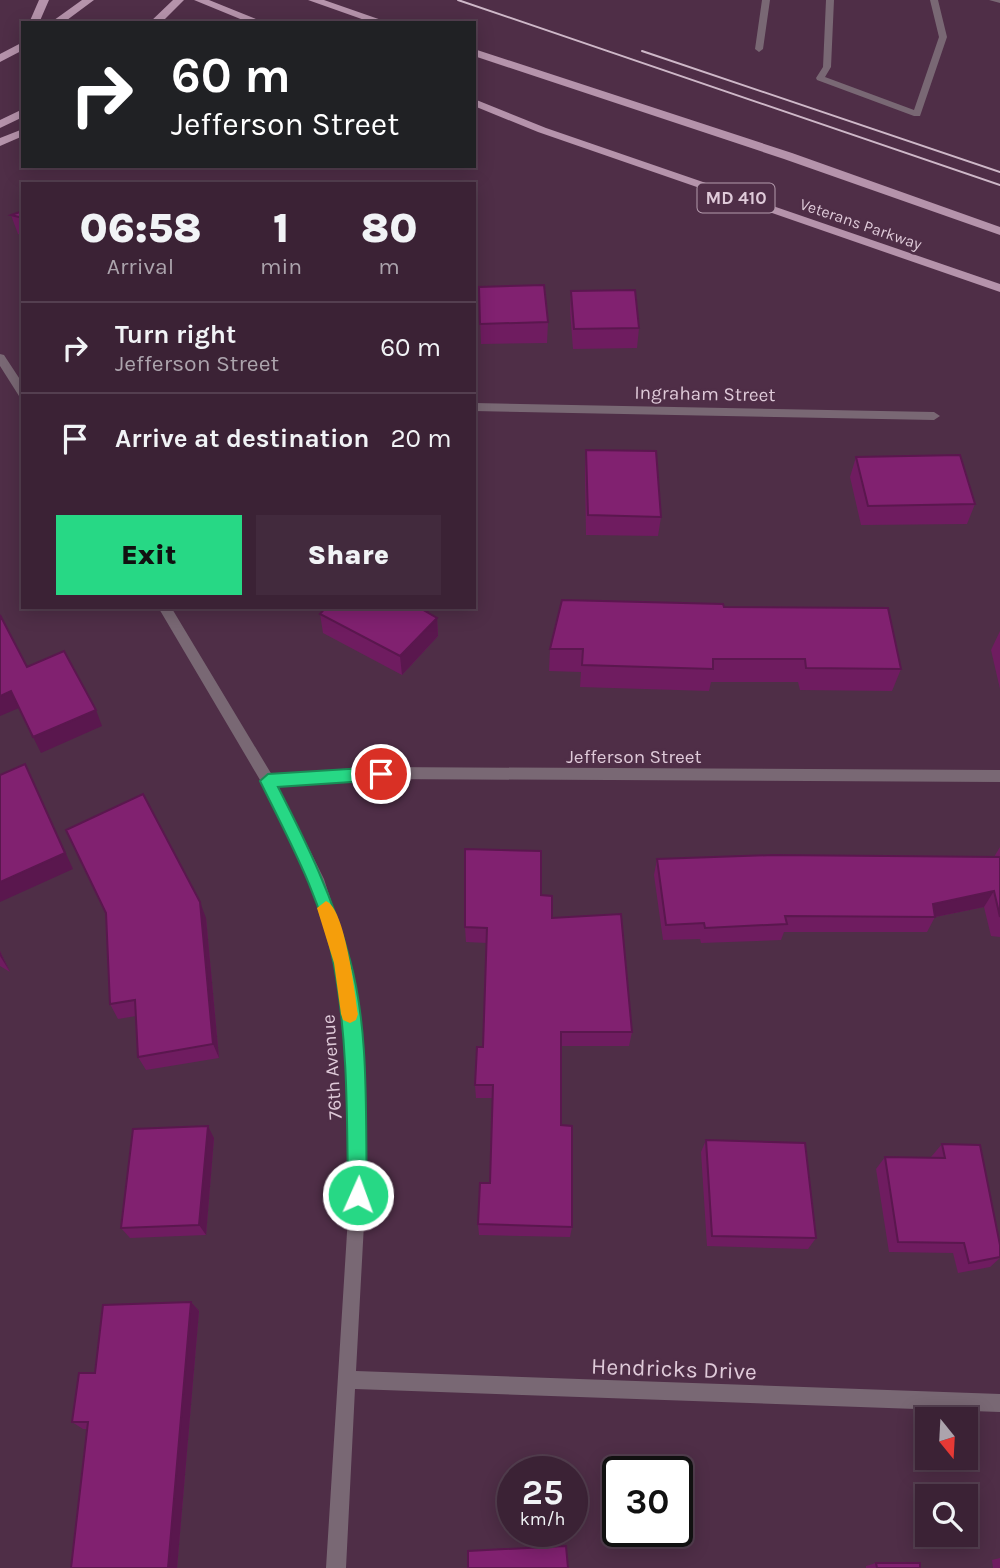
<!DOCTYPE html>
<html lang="en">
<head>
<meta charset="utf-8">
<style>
  :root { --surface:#3b2235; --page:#422a3d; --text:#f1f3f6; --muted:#aca4ad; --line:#543f50; --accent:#27d885 }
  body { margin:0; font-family:Karla,sans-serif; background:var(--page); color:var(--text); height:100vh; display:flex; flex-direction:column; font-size:26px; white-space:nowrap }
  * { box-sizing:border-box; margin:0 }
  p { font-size:23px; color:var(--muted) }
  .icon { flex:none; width:38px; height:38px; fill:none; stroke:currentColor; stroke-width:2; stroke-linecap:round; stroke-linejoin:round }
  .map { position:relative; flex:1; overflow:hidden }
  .details { position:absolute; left:21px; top:182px; width:455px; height:427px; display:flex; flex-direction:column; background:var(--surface); border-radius:0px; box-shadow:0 4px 18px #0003,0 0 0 2px var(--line) }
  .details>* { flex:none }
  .banner { position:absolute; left:21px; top:21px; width:455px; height:147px; border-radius:0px; box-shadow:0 4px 18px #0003,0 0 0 2px var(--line); background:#202124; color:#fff; overflow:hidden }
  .needle { width:46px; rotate:162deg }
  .buttons { position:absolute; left:915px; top:1407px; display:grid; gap:14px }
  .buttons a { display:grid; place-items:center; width:63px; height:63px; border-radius:0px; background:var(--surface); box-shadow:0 4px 18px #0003,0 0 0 2px var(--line); font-size:35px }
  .speed { position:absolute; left:497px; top:1456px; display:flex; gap:14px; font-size:35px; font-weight:700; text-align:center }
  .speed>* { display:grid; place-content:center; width:91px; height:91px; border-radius:50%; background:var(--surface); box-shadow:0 4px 18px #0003,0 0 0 2px var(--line); line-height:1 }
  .speed small { font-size:18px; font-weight:400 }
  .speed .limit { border:4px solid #111; border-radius:10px; background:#fff; color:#111 }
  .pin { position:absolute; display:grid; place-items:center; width:60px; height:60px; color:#fff; margin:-30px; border:4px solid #fff; border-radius:50%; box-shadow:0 2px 7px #0007 }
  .me { position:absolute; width:77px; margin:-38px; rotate:2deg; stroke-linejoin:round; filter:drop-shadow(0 0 5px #0008) }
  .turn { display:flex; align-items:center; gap:24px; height:147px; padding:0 35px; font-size:32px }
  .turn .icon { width:91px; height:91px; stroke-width:2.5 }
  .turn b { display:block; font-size:49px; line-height:60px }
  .eta { display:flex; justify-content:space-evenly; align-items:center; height:119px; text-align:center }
  .eta b { font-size:42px; font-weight:800; line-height:49px }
  .primary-button { display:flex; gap:14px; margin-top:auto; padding:14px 35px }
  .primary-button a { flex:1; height:80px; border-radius:0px; background:var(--accent); color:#111; font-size:28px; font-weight:800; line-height:80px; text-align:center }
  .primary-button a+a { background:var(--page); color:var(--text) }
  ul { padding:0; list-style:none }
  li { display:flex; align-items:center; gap:21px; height:91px; padding:0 35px; border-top:2px solid var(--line) }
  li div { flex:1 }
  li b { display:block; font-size:26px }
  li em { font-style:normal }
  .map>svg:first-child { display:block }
</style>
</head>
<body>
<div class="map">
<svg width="1000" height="1568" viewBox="0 0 1000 1568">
  <rect width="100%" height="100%" fill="#4f2e47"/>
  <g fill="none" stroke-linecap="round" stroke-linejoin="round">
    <!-- service -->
    <path fill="#796874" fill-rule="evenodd" d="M 762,0 L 770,0 L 763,49 L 759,52 L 755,49 Z
      M 826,0 L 834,0 L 831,67 L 825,77 L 914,110 L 939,37 L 930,0 L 938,0 L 947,37 L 920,116 L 914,116 L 817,80 L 816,78 L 823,67 Z
      M 989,0 L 1000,0 L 1000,3 Z"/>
    <!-- minor -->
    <path fill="#796874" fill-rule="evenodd" d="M 0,354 L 4,355 L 23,384 L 23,397 L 19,396 L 0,366 Z
      M 474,403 L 934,412 L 940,416 L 934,420 L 474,411 Z
      M 158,607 L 171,607 L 272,775 L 381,767 L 1000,770 L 1000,782 L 381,779 L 278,786 L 324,879 L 351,963 L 363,1052 L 367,1169 L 356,1371 L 1000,1394 L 1000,1412 L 355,1389 L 346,1568 L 326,1568 L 351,1169 L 347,1052 L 335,963 L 310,879 L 263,785 Z"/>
    <!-- primary -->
    <path fill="#b593ab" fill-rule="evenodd" d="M 39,0 L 49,0 L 39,23 L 29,23 Z
      M 82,0 L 94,0 L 63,23 L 50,23 Z
      M 173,0 L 184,0 L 161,23 L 149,23 Z
      M 194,0 L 209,0 L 266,23 L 250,23 Z
      M 308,0 L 324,0 L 390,23 L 373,23 Z
      M 23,42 L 23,50 L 0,62 L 0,54 Z
      M 474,49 L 792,153 L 1000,227 L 1000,235 L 784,159 L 474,56 Z
      M 474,99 L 546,128 L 1000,284 L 1000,292 L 538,132 L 474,106 Z
      M 23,109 L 23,117 L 0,128 L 0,120 Z
      M 23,129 L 23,136 L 0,146 L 0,138 Z"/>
    <!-- tram -->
    <path stroke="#ceb8c8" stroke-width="2" d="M 458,0 L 1000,185
      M 642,51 L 1000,172"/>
  </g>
  <!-- wall -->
  <path fill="#6f1c60" d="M 23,211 L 23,236 L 18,234 L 11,215 Z
    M 479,287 L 548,322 L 547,343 L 481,344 Z
    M 571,291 L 639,328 L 637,348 L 573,349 L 570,311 Z
    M 586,450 L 661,517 L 658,536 L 586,535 L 585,470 Z
    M 856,457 L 975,504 L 967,524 L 861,525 L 850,477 Z
    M 724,607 L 901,669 L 892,691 L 800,690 L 798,682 L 711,682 L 709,691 L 580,687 L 581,672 L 549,671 L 550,649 Z
    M 429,611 L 427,612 L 437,618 L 438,636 L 402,675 L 323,633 L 320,614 Z
    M 1000,631 L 1000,689 L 991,650 Z
    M 1000,847 L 1000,937 L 991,936 L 984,907 L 935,917 L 927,932 L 784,932 L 781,940 L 701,943 L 700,939 L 663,940 L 654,875 L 657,859 L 994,857 Z
    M 541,895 L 552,918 L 632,1032 L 629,1046 L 561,1046 L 561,1125 L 572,1227 L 570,1237 L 479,1235 L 478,1224 L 490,1183 L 493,1098 L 476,1098 L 475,1085 L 483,1047 L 487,943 L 466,942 L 465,927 Z
    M 206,918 L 219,1058 L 146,1070 L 138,1057 L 136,1016 L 118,1019 L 110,1004 Z
    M 0,951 L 10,972 L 0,966 Z
    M 214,1138 L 206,1235 L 130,1238 L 121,1228 Z
    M 706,1140 L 816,1238 L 808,1249 L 707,1246 L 701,1152 Z
    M 942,1144 L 1000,1245 L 1000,1258 L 990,1267 L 958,1273 L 953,1253 L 889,1252 L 876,1169 L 885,1157 L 932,1158 L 931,1157 Z
    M 191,1302 L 199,1311 L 177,1568 L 71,1568 L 87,1429 L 83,1429 L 72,1422 L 95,1373 Z
    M 1000,1558 L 1000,1568 L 993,1568 L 992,1560 Z
    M 876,1563 L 920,1568 L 866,1568 L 866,1566 Z"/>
  <!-- shaded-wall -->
  <path fill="#5a174e" d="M 414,607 L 429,607 L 429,611 L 416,624 Z
    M 437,618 L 438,636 L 402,675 L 400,656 Z
    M 11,691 L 19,708 L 0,716 L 0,696 Z
    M 96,710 L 102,726 L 41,753 L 33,737 Z
    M 25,764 L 73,869 L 0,902 L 0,882 Z
    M 994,891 L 984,907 L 935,917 L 933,904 Z
    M 200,902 L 206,918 L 219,1058 L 213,1044 Z
    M 0,951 L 10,972 L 0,956 Z
    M 208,1126 L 214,1138 L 206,1235 L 199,1225 Z
    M 191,1302 L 199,1311 L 177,1568 L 168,1568 Z"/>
  <!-- building -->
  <path fill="#812170" stroke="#5a174e" stroke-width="2" d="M 23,211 L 23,218 L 11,215 Z
    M 544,285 L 548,322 L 480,324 L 479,287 Z
    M 635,290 L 639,328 L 574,329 L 571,291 Z
    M 586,450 L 656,451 L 661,517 L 588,515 Z
    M 960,455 L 975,504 L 868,506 L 856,457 Z
    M 562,600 L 723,604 L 724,607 L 888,608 L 901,669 L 806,668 L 805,659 L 713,659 L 713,669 L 582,665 L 583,649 L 550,649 Z
    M 326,607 L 418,607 L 437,618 L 400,656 L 320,614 Z
    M 0,615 L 27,667 L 64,651 L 96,710 L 33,737 L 11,691 L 0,696 Z
    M 25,764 L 65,853 L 0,882 L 0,775 Z
    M 143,794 L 200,902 L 213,1044 L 138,1057 L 135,1000 L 110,1004 L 106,913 L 66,830 Z
    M 465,849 L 541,851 L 541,895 L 552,896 L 552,918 L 621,914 L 632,1032 L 561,1032 L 561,1125 L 572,1126 L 572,1227 L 478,1224 L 480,1183 L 490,1183 L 493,1085 L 475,1085 L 477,1047 L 483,1047 L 487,928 L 465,927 Z
    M 773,855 L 1000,857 L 1000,917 L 994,891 L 933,904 L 935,917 L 785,916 L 787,924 L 705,928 L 704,923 L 666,925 L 657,859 Z
    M 208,1126 L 199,1225 L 121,1228 L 133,1129 Z
    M 706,1140 L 805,1143 L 816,1238 L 712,1236 Z
    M 942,1144 L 980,1145 L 1000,1245 L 1000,1257 L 969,1263 L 964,1243 L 898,1242 L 885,1157 L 945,1158 Z
    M 191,1302 L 168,1568 L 71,1568 L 88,1422 L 72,1422 L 79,1373 L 95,1373 L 103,1305 Z
    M 566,1546 L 568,1568 L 468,1568 L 468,1551 Z
    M 876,1563 L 920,1563 L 920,1568 L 877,1568 Z"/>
  <!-- route -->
  <path fill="#27d885" stroke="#198c56" stroke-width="2" d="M 381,767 L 389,774 L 381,780 L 278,787 C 307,844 333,897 350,960 C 370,1033 365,1120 367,1195 L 364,1202 L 358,1205 L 351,1202 L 348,1195 C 347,1118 348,1041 334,965 C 322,900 289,840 260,781 L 268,774 Z"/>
  <!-- slow -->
  <path fill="#f59e0b" d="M 326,901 C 345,908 355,993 358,1014 L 356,1020 L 350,1023 L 343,1020 L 341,1014 L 334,963 L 317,908 Z"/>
  <g text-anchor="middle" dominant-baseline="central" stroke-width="5" stroke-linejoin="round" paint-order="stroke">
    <!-- far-street labels -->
    <g font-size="16" fill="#dfcad9" stroke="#4f2e47">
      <text transform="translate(861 224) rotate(19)">Veterans Parkway</text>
    </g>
    <!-- shield labels -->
    <rect fill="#4f2e47" stroke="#b49bad" stroke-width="2" x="697.5" y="183.5" width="77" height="29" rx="5"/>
    <g font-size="18" font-weight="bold" fill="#dfcad9">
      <text x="736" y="198">MD 410</text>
    </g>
    <!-- street labels -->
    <g font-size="19" fill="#dfcad9" stroke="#4f2e47">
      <text transform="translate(705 394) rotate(1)">Ingraham Street</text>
      <text x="634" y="757">Jefferson Street</text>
      <text transform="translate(332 1067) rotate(-94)">76th Avenue</text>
    </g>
    <!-- near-street labels -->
    <g font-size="23" fill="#dfcad9" stroke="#4f2e47">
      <text transform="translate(674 1369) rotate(2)">Hendricks Drive</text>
    </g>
  </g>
</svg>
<div class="buttons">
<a><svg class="needle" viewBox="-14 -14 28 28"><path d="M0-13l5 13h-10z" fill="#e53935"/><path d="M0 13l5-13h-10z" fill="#aca4ad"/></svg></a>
<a><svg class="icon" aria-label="search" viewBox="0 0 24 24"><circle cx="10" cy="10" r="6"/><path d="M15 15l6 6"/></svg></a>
</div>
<div class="speed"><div>25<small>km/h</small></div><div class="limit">30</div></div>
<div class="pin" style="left:381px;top:774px;background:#d93025"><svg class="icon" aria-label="arrive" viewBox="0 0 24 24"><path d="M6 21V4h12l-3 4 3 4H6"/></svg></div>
<svg class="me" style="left:358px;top:1195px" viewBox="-20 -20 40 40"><circle r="17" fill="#27d885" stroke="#fff" stroke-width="3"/><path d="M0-11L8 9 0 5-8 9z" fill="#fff"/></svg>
<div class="banner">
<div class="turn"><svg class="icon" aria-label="right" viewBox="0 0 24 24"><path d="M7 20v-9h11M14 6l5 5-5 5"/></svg><div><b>60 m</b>Jefferson Street</div></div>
</div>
<section class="details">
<div class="eta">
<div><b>06:58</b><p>Arrival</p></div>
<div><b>1</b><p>min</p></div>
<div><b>80</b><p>m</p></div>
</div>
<ul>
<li><svg class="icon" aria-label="right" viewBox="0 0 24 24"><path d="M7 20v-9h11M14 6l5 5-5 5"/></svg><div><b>Turn right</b><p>Jefferson Street</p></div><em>60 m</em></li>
<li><svg class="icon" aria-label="arrive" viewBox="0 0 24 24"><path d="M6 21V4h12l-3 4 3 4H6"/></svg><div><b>Arrive at destination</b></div><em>20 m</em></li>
</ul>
<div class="primary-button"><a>Exit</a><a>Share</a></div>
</section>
</div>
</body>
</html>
